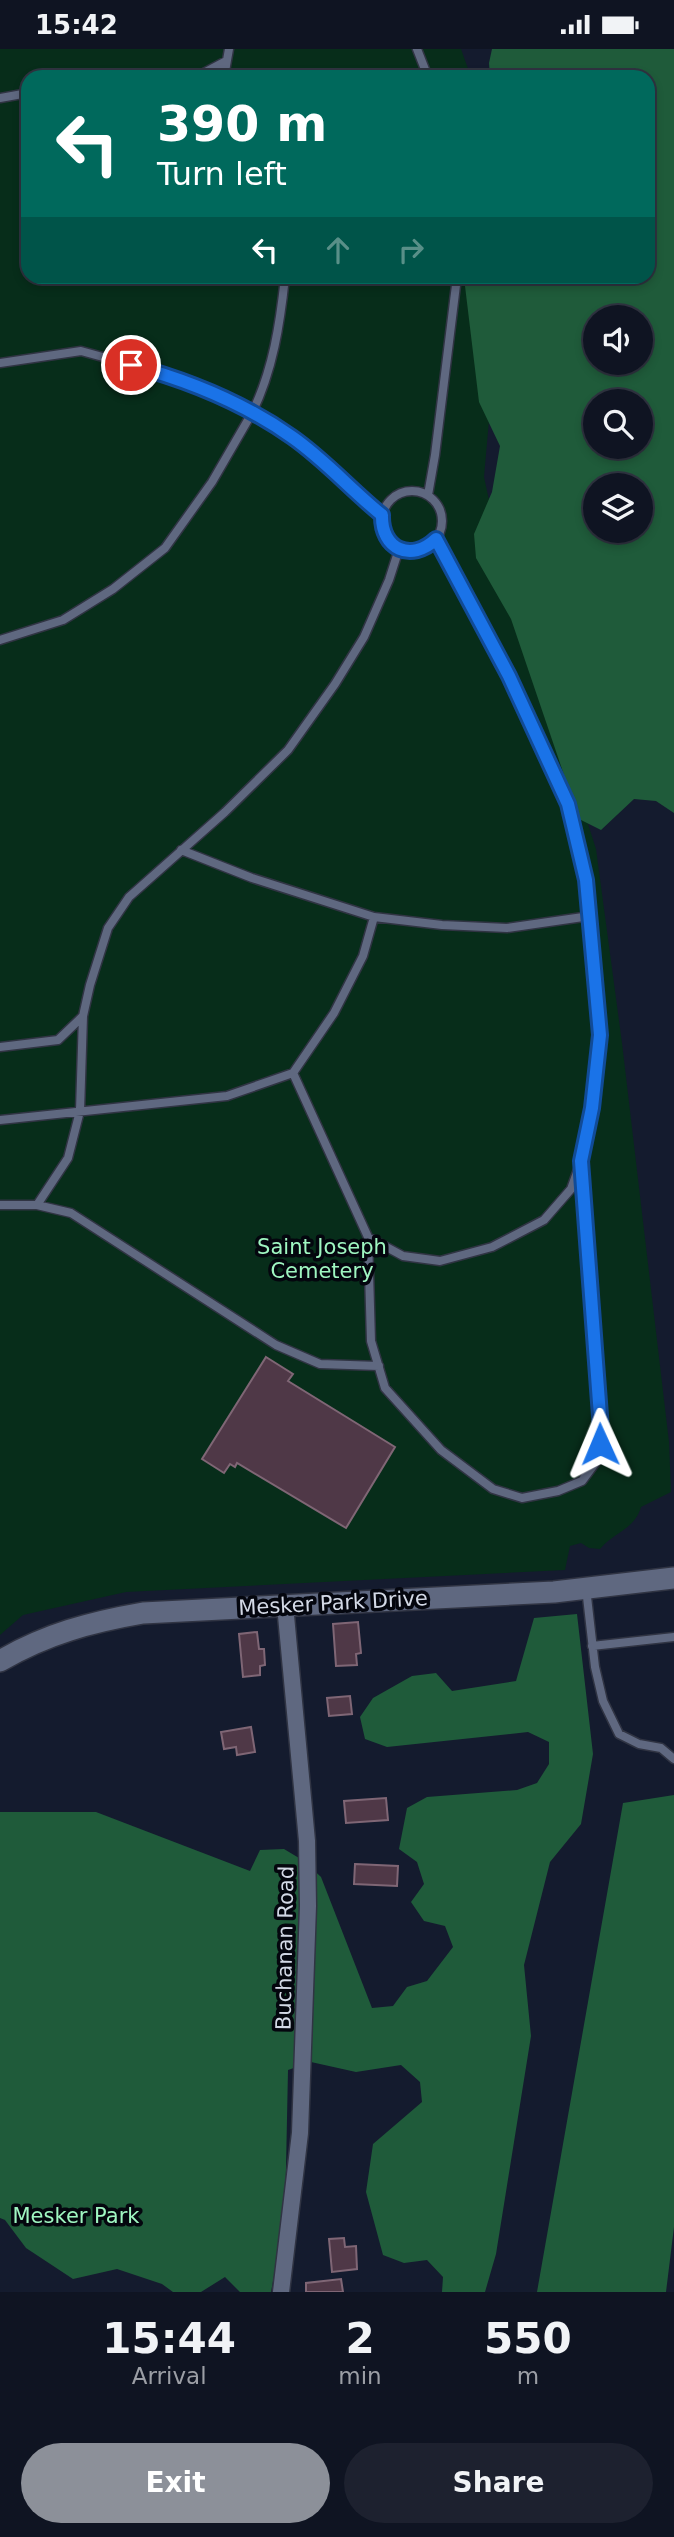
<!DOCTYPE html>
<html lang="en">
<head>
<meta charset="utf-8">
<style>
  :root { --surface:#0f1422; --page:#1d212f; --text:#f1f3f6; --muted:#9b9ea5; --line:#2f3340; --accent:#8c9099 }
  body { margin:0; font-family:"DejaVu Sans",sans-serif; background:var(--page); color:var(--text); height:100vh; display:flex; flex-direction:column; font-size:26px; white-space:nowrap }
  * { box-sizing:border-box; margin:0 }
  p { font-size:23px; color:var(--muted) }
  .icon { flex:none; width:38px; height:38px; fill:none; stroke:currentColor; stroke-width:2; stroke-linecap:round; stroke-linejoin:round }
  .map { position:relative; height:2243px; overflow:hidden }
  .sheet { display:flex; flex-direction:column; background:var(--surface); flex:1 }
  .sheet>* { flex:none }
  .hud { position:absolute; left:21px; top:21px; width:634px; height:214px; border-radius:21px; box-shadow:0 4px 10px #0003,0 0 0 2px var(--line); background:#00695c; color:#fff; overflow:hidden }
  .buttons { position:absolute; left:583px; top:256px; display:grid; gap:14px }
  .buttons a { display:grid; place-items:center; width:70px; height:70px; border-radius:50%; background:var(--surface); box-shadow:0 4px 10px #0003,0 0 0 2px var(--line); font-size:35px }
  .pin { position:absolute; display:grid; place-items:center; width:60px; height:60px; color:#fff; margin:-30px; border:4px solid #fff; border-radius:50%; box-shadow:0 2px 7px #0007 }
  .me { position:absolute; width:77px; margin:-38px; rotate:359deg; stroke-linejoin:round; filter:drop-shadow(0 0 5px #0008) }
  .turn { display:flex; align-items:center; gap:24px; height:147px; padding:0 21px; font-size:32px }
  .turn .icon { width:91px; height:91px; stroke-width:2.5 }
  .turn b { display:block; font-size:49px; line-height:60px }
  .lanes { display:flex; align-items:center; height:66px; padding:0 21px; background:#0003; justify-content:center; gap:35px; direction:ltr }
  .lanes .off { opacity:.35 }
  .eta { display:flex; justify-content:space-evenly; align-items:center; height:119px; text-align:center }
  .eta b { font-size:42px; font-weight:800; line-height:49px }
  .primary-button { display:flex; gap:14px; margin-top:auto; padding:14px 21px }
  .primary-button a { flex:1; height:80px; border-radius:42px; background:var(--accent); color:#fff; font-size:28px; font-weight:800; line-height:80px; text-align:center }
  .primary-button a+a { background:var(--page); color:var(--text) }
  .status { display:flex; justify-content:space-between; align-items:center; height:49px; padding:0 35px; background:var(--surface); direction:ltr }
  .status svg { height:19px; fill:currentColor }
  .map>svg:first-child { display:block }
</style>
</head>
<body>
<div class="status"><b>15:42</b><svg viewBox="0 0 49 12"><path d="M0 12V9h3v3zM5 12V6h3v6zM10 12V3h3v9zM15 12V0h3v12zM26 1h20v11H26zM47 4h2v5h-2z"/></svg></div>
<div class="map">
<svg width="674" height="2243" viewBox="0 0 674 2243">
  <rect width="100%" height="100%" fill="#141b2e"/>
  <!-- green -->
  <path fill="#072d1a" d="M 0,0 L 461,0 L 471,28 L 28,28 L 28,228 L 489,228 L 496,292 L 484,428 L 498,492 L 596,800 L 622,994 L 669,1393 L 671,1443 L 641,1458 C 635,1480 613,1484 600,1500 L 589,1499 L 581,1494 L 570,1497 L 565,1521 L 126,1543 L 23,1566 L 0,1586 Z"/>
  <!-- forest -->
  <path fill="#1f5b3a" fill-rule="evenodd" d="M 492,0 L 674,0 L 674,764 L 656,752 L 634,750 L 601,781 L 579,770 L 511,570 L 476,509 L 474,485 L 492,443 L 500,397 L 479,353 L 465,237 L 466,228 L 648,228 L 648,28 L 490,28 L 489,14 ZM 595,268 L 640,268 L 640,313 L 595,313 ZM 595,352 L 640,352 L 640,397 L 595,397 ZM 595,436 L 640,436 L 640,481 L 595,481 Z
    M 577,1565 L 593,1705 L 581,1775 L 550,1813 L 524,1916 L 531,1987 L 496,2205 L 485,2243 L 442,2243 L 443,2228 L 427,2211 L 404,2214 L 383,2206 L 366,2143 L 373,2095 L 422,2053 L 420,2033 L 401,2016 L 356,2023 L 311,2013 L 288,2021 L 285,2167 L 271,2243 L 240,2243 L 225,2228 L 201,2243 L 173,2243 L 162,2235 L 117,2220 L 73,2230 L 26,2199 L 5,2171 L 0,2169 L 0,1763 L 96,1763 L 250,1822 L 260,1801 L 284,1800 L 304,1812 L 321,1828 L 372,1959 L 393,1957 L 407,1938 L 427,1932 L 453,1898 L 445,1877 L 424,1872 L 411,1853 L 424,1835 L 417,1813 L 399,1800 L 407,1759 L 427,1748 L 517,1741 L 537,1734 L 549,1715 L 549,1693 L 528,1683 L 387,1698 L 365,1690 L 360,1668 L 373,1649 L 412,1627 L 436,1624 L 452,1642 L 516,1632 L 534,1569 Z
    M 674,1746 L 674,2178 L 666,2243 L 537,2243 L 623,1754 Z"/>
  <!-- building -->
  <path fill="#4f3847" stroke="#7f6675" stroke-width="2" d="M 266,1308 L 293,1325 L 288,1332 L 395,1398 L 346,1479 L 237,1414 L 235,1418 L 230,1415 L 224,1424 L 202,1410 Z
    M 358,1573 L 361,1604 L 356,1605 L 357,1616 L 336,1617 L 333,1575 Z
    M 257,1583 L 259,1600 L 264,1600 L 265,1616 L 260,1617 L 260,1626 L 243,1628 L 239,1585 Z
    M 350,1647 L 352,1665 L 329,1667 L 327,1649 Z
    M 251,1678 L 255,1703 L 237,1706 L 236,1698 L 224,1700 L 221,1683 Z
    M 386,1749 L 388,1771 L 346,1774 L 344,1752 Z
    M 355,1815 L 398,1817 L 397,1837 L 354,1835 Z
    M 344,2189 L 345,2198 L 356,2197 L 357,2220 L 332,2223 L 329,2190 Z
    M 341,2230 L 343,2243 L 306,2243 L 306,2234 Z"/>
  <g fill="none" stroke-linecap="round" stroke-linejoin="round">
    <!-- lane casing -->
    <g stroke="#303443" stroke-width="11">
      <path id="lane" d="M 417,0 L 428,28
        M 196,28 L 226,12
        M 224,28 L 229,0
        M 0,49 L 28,44
        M 285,228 C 280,275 273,321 252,364 L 293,388 L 382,466
        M 0,314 L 81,302 L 179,329 L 252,364 L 212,433 L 165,499 L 113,540 L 63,571 L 0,591
        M382 472a30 30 0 1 1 60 0a30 30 0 1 1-60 0Z
        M 428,446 L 435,406 L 457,228
        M 181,801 L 252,829 L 374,868
        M 0,998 L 58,991 L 83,967 L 90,936 L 108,879 L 129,848 L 225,763 L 288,701 L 335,635 L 364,588 L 389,531 L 399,500
        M 0,1071 L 227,1047 L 293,1024
        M 581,1112 L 601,1380 L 599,1409 L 582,1432 L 558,1442 L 522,1449 L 493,1440 L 441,1401 L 385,1339 L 371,1292 L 368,1188 L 293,1024 L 334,964 L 363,907 L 374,868 L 442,876 L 507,879 L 590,867
        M 0,1156 L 37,1156 L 71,1164 L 276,1296 L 320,1315 L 379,1317
        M 37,1156 L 68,1109 L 80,1062 L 83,967
        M 368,1188 L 403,1207 L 440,1212 L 492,1198 L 544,1171 L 571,1140 L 581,1112 L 592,1059 L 600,986 L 586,831 L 568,755 L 509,627 L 436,490
        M 586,1539 L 595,1618 L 603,1652 L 619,1685 L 639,1695 L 661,1699 L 674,1710
        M 592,1597 L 674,1588"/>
    </g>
    <!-- street casing -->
    <g stroke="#303443" stroke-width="19">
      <path id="street" d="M 281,2243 L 300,2084 L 308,1857 L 307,1792 L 285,1556"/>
    </g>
    <!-- secondary casing -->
    <g stroke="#303443" stroke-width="24">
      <path id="secondary" d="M 0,1612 C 46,1585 91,1573 143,1564 L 554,1543 L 674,1529"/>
    </g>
    <!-- lane -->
    <use href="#lane" stroke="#5f6880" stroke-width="8"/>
    <!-- street -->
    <use href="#street" stroke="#5f6880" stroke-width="16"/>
    <!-- secondary -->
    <use href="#secondary" stroke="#5f6880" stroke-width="21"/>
  </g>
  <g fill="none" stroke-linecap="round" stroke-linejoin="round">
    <!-- route casing -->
    <g stroke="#114b97" stroke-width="18">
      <path id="route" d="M 131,316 C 187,331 244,354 292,388 C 325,411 351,441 382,466 C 381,500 411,514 436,490 L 509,627 L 568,755 L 586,831 L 600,986 L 592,1059 L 581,1112 L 601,1380 L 600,1395"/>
    </g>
    <!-- route -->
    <use href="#route" stroke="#1a73e8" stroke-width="12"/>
  </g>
  <g text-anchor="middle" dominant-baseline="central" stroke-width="7" stroke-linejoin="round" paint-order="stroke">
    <!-- park labels -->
    <g font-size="21" fill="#9ff6c1" stroke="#04060e">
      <text x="322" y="1198">Saint Joseph<tspan x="322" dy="24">Cemetery</tspan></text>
      <text x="76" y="2167">Mesker Park</text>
    </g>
    <!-- street labels -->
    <g font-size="21" fill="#d3d9e6" stroke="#04060e">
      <text transform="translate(333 1554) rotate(-3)">Mesker Park Drive</text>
      <text transform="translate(285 1899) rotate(-89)">Buchanan Road</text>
    </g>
  </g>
</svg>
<div class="buttons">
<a><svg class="icon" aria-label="sound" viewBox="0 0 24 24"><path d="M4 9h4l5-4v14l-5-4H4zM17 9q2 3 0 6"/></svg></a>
<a><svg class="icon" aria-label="search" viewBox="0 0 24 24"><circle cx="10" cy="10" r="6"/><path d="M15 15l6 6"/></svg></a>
<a><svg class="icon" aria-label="layers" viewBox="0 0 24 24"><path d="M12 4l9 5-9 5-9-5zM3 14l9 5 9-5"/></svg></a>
</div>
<div class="pin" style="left:131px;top:316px;background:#d93025"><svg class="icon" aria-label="arrive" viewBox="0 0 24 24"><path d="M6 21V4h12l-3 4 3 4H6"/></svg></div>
<svg class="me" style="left:600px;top:1395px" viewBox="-20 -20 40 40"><path d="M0-17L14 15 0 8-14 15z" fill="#1a73e8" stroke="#fff" stroke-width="4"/></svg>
<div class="hud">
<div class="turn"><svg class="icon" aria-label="left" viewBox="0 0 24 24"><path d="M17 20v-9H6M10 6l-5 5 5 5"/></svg><div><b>390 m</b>Turn left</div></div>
<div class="lanes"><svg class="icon" aria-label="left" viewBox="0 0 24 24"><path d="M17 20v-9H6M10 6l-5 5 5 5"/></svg><svg class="icon off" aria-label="ahead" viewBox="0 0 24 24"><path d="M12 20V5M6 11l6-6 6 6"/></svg><svg class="icon off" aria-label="right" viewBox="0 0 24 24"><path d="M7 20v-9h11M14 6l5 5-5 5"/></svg></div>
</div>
</div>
<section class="sheet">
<div class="eta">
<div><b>15:44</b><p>Arrival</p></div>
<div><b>2</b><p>min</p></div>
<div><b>550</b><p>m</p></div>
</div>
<div class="primary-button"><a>Exit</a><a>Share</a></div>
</section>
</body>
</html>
